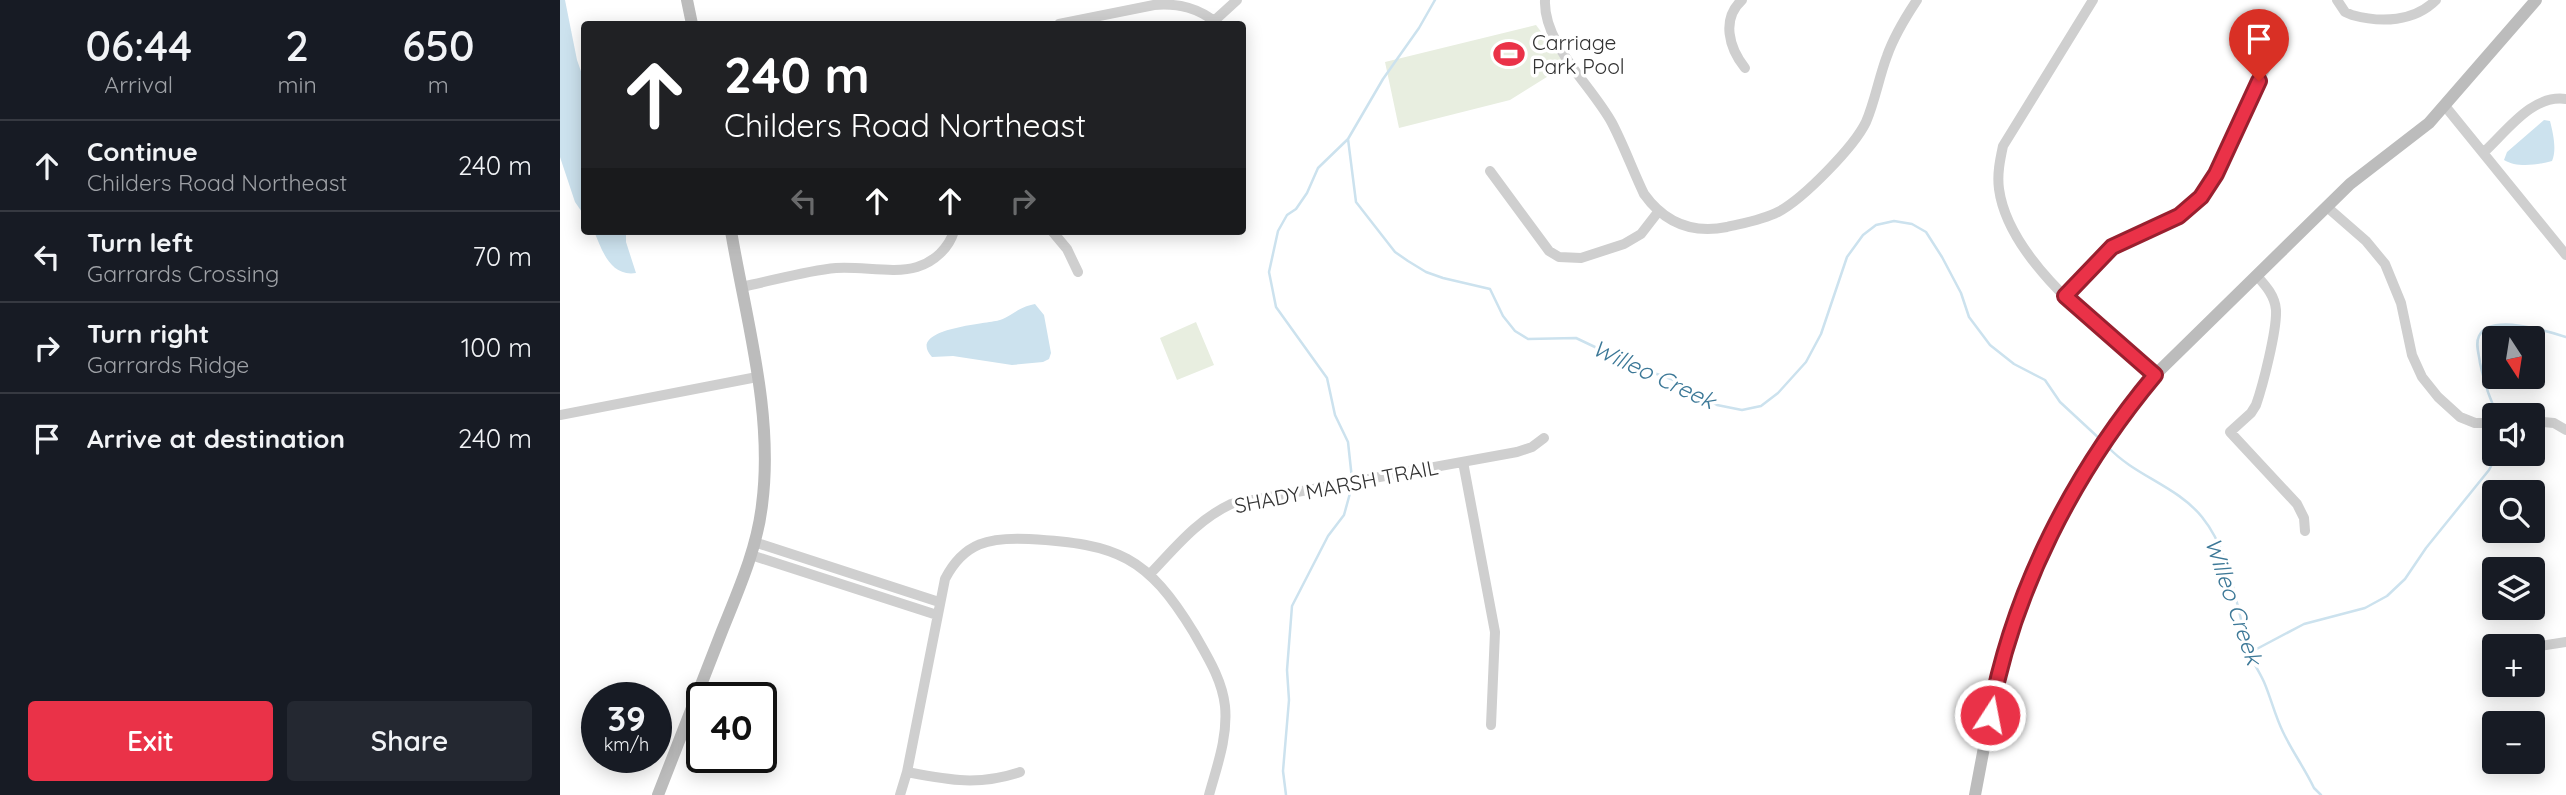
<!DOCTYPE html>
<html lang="en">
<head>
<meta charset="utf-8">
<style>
  :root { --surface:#171b24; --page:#242831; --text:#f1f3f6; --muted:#9ea1a6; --line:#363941; --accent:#ea3248 }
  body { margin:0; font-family:Quicksand,sans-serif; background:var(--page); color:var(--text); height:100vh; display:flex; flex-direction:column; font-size:26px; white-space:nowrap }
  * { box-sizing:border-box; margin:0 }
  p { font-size:23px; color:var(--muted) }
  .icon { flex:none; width:38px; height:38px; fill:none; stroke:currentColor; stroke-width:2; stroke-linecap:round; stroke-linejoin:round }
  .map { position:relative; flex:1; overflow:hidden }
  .panel { display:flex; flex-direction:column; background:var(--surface); width:560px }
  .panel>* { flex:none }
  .guide { position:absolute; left:21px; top:21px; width:665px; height:214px; border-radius:7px; box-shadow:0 4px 18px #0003; background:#202124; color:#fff; overflow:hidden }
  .needle { width:46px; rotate:168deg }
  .fabs { position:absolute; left:1922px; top:326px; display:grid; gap:14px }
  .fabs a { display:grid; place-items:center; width:63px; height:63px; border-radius:7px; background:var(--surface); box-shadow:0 4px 18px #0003; font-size:35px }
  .speed { position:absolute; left:21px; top:682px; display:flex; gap:14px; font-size:35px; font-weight:700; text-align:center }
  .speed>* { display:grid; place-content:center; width:91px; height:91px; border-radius:50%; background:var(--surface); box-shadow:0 4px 18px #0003; line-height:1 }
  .speed small { font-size:18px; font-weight:400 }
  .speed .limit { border:4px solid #111; border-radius:10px; background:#fff; color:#111 }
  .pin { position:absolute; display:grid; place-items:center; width:60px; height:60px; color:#fff; margin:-72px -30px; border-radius:50% 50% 50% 0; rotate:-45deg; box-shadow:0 0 7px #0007 }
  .pin .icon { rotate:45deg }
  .me { position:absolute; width:77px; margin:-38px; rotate:11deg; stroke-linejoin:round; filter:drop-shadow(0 0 5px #0008) }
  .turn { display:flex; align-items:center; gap:24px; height:147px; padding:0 28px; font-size:32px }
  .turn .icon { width:91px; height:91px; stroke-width:2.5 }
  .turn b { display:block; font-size:49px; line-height:60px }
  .lanes { display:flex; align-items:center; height:66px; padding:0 28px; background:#0003; justify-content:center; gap:35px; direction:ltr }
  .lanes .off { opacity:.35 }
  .eta { display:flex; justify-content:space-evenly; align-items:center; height:119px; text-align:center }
  .eta b { font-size:42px; font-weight:600; line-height:49px }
  .primary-button { display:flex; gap:14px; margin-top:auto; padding:14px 28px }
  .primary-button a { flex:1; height:80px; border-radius:7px; background:var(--accent); color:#fff; font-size:28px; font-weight:600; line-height:80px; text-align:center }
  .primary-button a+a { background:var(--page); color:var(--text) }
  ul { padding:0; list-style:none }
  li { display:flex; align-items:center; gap:21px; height:91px; padding:0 28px; border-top:2px solid var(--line) }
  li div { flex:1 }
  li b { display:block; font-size:26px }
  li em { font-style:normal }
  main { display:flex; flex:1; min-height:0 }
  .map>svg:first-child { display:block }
</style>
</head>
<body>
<main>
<section class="panel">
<div class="eta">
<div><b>06:44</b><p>Arrival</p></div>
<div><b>2</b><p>min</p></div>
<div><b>650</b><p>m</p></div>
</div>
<ul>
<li><svg class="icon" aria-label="ahead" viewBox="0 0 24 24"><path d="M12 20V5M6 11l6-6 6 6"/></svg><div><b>Continue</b><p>Childers Road Northeast</p></div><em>240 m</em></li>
<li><svg class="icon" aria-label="left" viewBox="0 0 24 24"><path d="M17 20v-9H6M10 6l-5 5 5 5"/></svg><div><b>Turn left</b><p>Garrards Crossing</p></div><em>70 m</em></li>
<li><svg class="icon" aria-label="right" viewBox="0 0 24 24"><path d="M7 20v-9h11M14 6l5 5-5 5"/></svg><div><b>Turn right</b><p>Garrards Ridge</p></div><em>100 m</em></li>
<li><svg class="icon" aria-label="arrive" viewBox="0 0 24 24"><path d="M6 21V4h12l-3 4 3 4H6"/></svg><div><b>Arrive at destination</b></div><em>240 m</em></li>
</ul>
<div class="primary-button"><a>Exit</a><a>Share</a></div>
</section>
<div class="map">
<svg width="2006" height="795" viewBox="0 0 2006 795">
  <rect width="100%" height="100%" fill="#fff"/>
  <!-- green -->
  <path fill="#e8eee0" d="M 976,25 L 1006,65 L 950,100 L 839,128 L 825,62 Z
    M 636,322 L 654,365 L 617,380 L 600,338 Z"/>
  <!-- water -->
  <path fill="#cce2ee" d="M 0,0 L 5,0 L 17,60 L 24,80 L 24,215 L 15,202 L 0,157 Z
    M 1984,120 L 1990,121 C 1993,133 1997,150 1992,161 C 1977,165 1957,168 1944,160 L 1947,152 Z
    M 34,231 L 66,231 L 66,242 L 76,273 C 50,277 42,250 34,231 Z
    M 475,304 L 484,315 L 491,353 L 489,359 L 483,362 L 452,365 L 393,356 L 372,357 C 345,328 428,324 440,320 C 454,315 458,307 475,304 Z"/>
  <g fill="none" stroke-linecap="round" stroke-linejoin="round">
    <!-- stream -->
    <path stroke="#cce2ee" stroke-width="2.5" d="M 875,0 L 859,28 L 823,79 L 788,139 L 796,202 L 835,252 L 848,261 L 866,272 L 883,278 L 930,289 L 943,316 L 955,331 L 968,339 L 1016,338 L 1077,367 L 1111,379 L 1157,405 L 1182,410 L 1201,406 L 1218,393 L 1246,362 L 1261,334 L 1287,257 L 1303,235 L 1316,225 L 1334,221 L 1352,224 L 1366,232 L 1382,257 L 1401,293 L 1409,317 L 1430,345 L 1454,364 L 1485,380 L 1500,402 L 1541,440
      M 788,139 L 758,168 L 747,193 L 736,209 L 727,215 L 718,231 L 709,272 L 716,307 L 767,378 L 775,415 L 788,442 L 792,479
      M 1938,415 C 1929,399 1924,381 1920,363 C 1919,354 1915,344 1919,336 C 1930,313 1987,331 2006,337
      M 1548,447 C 1575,476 1617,486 1642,517 C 1675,558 1675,615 1694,663 C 1697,669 1701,675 1704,682 C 1711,698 1715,716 1723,732 C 1732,751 1745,769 1754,788 L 1761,795
      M 1691,652 L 1744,624 L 1805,608 L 1827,596 L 1845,579 L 1866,548 L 1929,470 L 1938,453
      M 726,795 L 723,771 L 729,700 L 727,670 L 732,606 L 768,536 L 784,515 L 792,486"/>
    <!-- street -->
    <path stroke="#cfcfcf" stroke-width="10" d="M 985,0 C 983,44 1032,86 1052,123 C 1064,146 1073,171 1084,194 C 1104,222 1132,234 1167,227 C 1184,223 1203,220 1218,212 C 1243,199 1294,147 1306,122 C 1315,101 1319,77 1327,56 C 1334,36 1345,18 1357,0
      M 1182,0 C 1161,19 1169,48 1185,68
      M 1533,0 L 1443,146 C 1440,160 1437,174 1439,189 C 1449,262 1542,330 1595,375
      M 1777,0 L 1785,12 L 1792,15 C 1821,23 1854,22 1876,0
      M 654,21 L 677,0
      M 499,24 L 594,5 C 619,3 639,8 658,24
      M 1885,106 L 2006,255
      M 1924,152 C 1947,131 1972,94 2006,99
      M 930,171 L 989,251 L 999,257 L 1021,258 L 1064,244 L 1081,234 L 1098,212
      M 1767,207 L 1806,241 L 1825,264 L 1841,303 L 1852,355 L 1862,377 L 1878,397 L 1900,417 L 1915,423 L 1934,423
      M 492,231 L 507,249 L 518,272
      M 1697,276 C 1706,286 1715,296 1716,310 C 1717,330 1703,385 1696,405 L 1691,413 L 1670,432 L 1737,504 L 1744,518 L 1745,531
      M 181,287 C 212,281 244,271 276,268 C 301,266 334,274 357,267 C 374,262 389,248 394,231
      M 1505,296 L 1552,247 L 1619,216 L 1641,197 L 1656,174 L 1689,98 L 1708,64
      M 0,415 L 197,377
      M 1972,421 L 1994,423 L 2006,430
      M 903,462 L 935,632 L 931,725
      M 194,542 L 379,602
      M 191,555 L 377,615
      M 590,574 C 615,548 637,520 671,504 L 957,452 L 972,447 L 984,438
      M 1973,647 L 2006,642
      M 347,772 C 389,780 418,786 460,772
      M 340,795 L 347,772 L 385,579 C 404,542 430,537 469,539 C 558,544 587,556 634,633 C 647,656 662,679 665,706 C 668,737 657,766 649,795"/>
    <!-- secondary -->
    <path stroke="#bcbcbc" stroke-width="12" d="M 127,0 L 132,24
      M 98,795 C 119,740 141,686 162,631 C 178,591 197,549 202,505 C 214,414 186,320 171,231
      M 1415,795 L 1435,689 L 1454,623 L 1494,528 L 1515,488 L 1556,425 L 1595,375 L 1790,184 L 1869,123 L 1976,0"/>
  </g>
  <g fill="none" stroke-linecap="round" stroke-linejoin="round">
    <!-- route casing -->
    <g stroke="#98202f" stroke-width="18">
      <path id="route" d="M 1430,715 C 1453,590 1514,472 1595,375 L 1505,296 L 1552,247 L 1619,216 L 1641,197 L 1656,174 L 1699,81"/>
    </g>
    <!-- route -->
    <use href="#route" stroke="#ea3248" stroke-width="12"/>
  </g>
  <!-- icons -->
  <defs>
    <g id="stadium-bare" transform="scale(2.415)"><path d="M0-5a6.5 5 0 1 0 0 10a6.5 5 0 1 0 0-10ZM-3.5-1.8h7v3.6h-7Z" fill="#ea3248" stroke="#fff" stroke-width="2.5" paint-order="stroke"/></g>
  </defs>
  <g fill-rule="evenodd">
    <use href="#stadium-bare" x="949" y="54"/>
  </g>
  <g text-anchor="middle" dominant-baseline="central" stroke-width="7" stroke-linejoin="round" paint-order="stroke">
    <!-- poi labels -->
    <g font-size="21" fill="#323232" stroke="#fff" text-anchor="start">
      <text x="972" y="42">Carriage<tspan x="972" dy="24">Park Pool</tspan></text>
    </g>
    <!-- street labels -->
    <g font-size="21" fill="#323232" stroke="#fff">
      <text transform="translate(776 486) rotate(-11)">SHADY MARSH TRAIL</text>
    </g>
    <!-- water labels -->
    <g font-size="23" font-style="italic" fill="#3c7897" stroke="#fff">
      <text transform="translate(1094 374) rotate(25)">Willeo Creek</text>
      <text transform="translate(1674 601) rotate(71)">Willeo Creek</text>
    </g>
  </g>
</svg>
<div class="fabs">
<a><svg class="needle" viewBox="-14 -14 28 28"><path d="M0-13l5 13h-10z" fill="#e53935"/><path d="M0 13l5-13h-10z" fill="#9ea1a6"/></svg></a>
<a><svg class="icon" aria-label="sound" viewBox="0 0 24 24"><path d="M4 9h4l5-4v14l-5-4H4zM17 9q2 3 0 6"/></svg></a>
<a><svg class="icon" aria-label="search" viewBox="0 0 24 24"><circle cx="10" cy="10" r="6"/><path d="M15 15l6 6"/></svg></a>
<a><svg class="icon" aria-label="layers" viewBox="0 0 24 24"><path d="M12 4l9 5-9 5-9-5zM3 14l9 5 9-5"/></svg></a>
<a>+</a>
<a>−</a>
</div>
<div class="speed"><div>39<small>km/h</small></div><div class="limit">40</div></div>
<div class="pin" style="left:1699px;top:81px;background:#d93025"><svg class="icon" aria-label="arrive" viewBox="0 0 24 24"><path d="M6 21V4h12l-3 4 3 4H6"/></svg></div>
<svg class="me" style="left:1430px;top:715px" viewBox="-20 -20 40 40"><circle r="17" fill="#ea3248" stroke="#fff" stroke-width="3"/><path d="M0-11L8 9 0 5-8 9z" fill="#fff"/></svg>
<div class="guide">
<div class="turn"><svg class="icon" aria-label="ahead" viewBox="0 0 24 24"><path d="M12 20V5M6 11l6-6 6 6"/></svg><div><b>240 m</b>Childers Road Northeast</div></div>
<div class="lanes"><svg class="icon off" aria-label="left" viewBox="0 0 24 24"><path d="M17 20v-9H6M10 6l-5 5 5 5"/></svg><svg class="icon" aria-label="ahead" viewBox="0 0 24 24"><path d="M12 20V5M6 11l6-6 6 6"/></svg><svg class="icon" aria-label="ahead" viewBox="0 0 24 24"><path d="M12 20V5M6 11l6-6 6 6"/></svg><svg class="icon off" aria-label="right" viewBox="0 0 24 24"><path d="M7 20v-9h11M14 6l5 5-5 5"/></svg></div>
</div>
</div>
</main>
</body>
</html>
